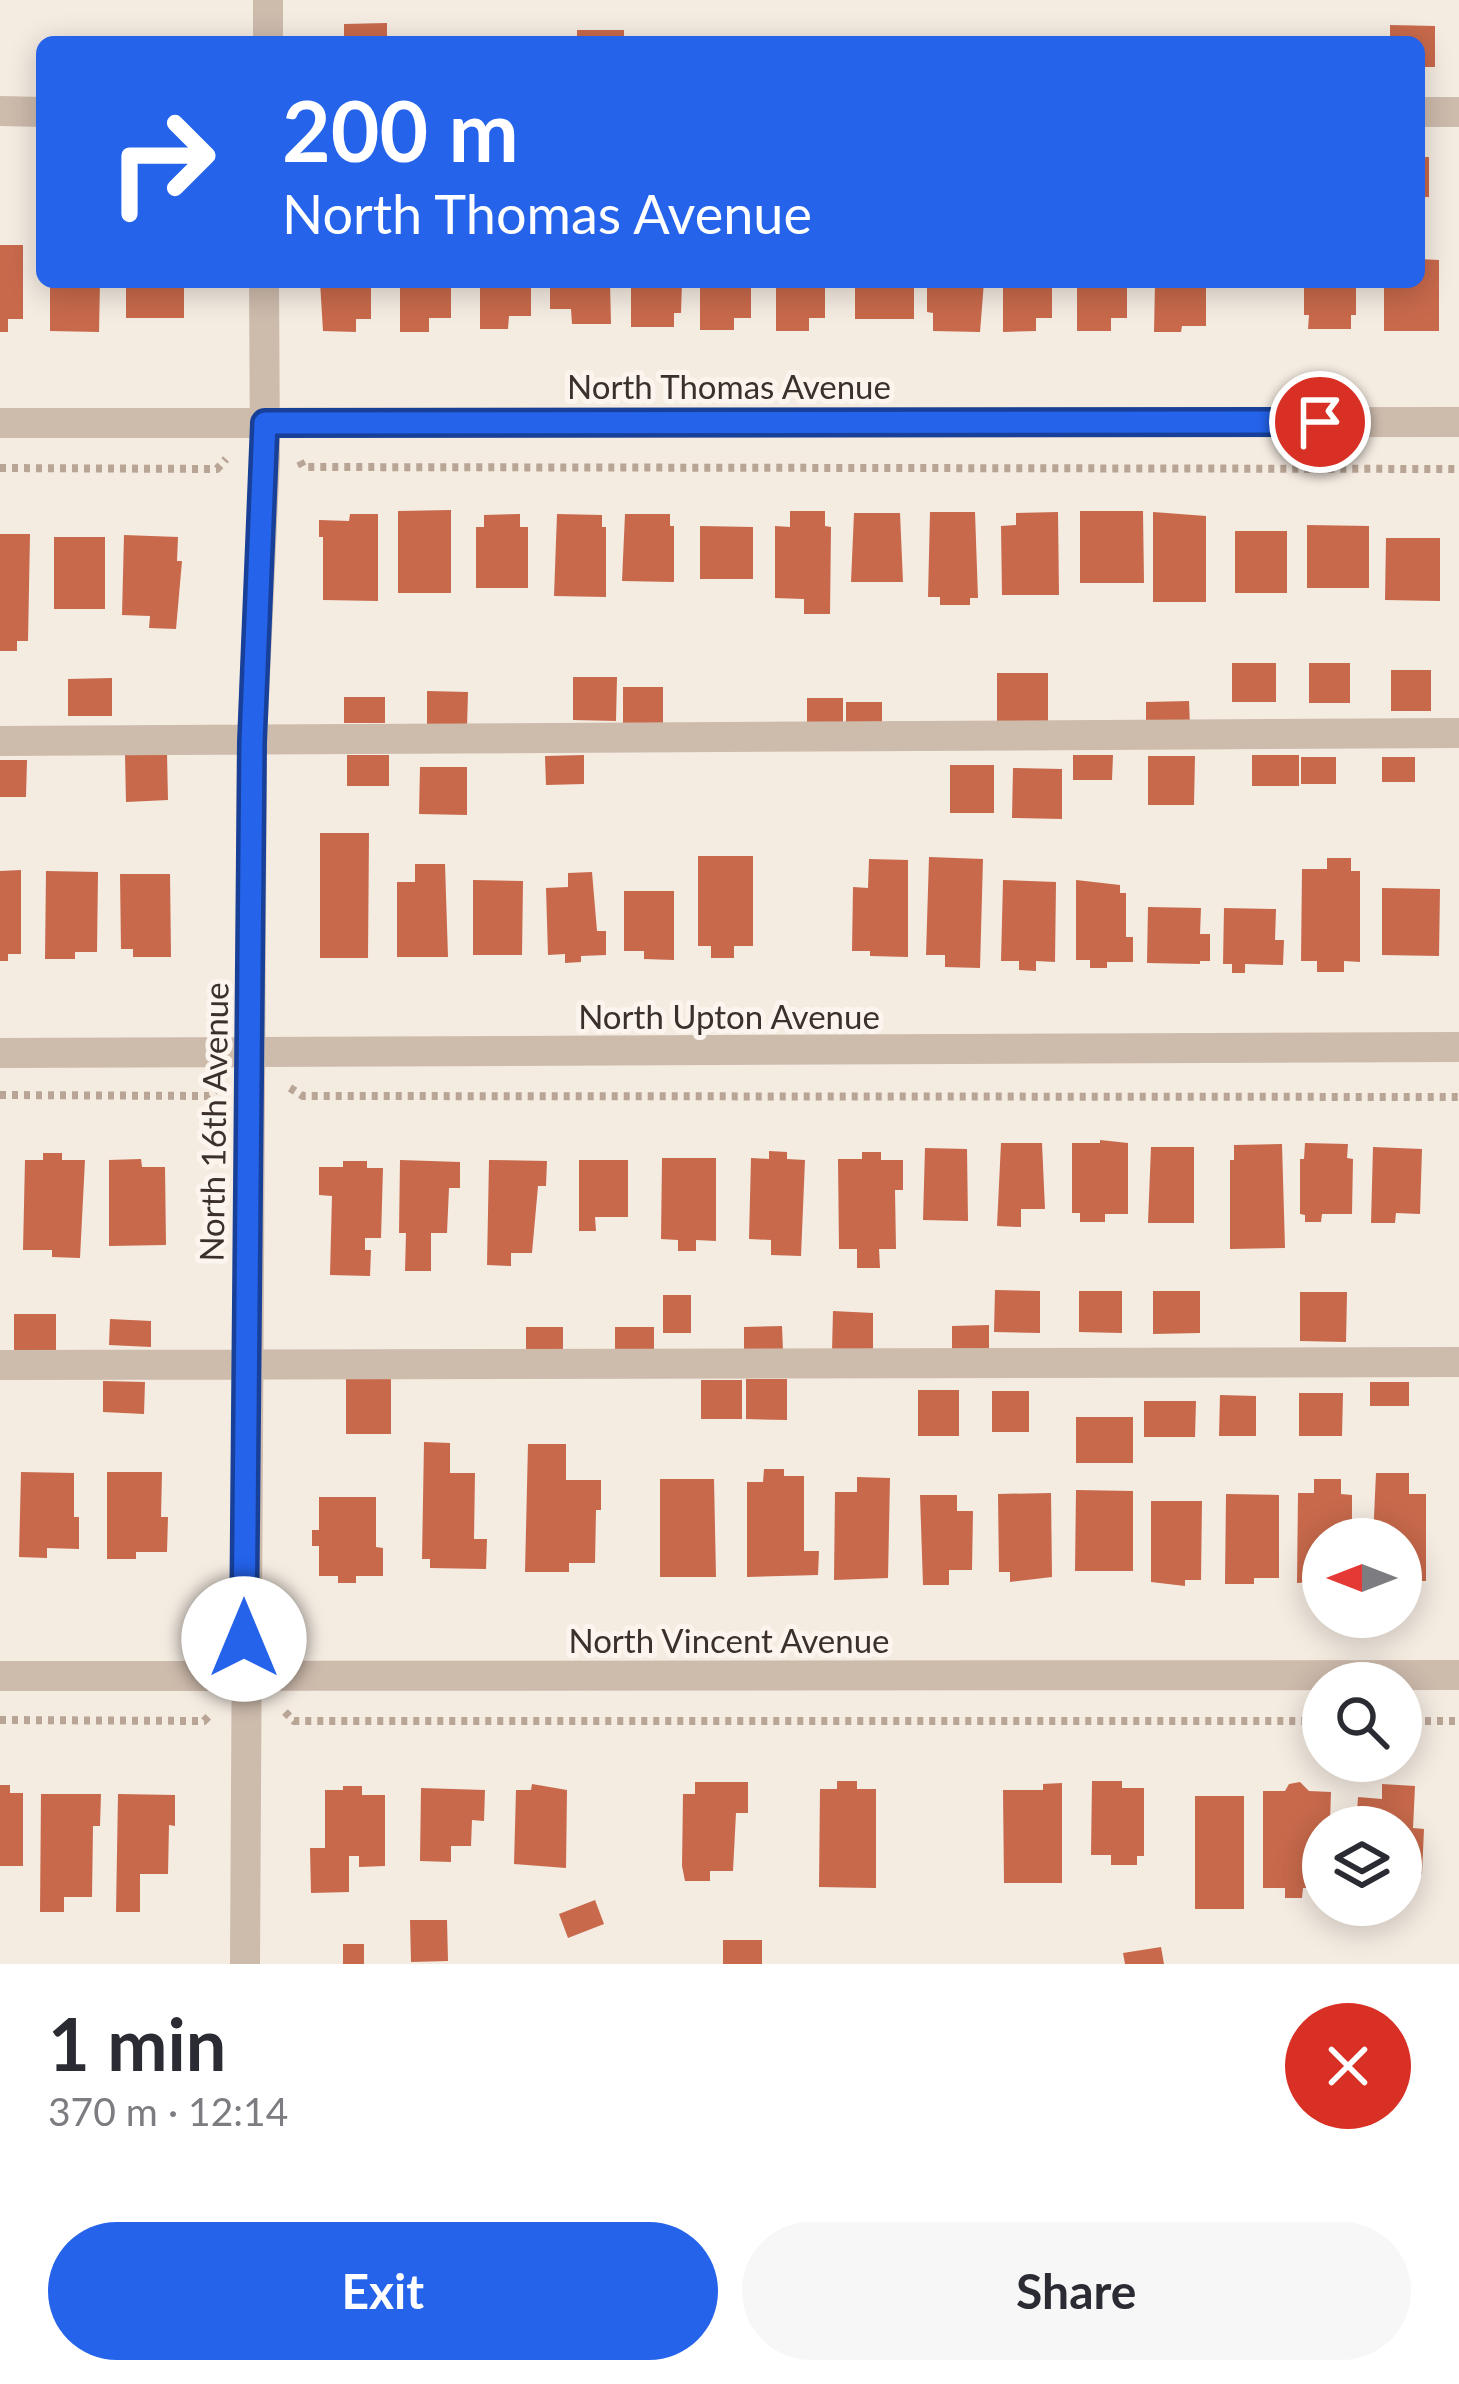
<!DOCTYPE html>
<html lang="en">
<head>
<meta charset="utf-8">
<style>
  :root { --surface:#fff; --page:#f7f7f7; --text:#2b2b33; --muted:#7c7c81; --accent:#2563eb }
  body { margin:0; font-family:Lato,sans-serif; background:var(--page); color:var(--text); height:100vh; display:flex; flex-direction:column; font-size:45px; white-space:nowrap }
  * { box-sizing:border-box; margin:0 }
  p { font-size:39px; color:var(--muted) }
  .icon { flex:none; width:66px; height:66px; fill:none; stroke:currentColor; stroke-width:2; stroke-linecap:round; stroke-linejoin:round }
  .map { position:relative; height:1964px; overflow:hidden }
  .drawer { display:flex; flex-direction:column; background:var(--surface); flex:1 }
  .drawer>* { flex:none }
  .hud { position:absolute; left:36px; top:36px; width:1389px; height:252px; border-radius:18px; box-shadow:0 6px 30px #0003; background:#2563eb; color:#fff; overflow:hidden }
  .needle { width:78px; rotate:270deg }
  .controls { position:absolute; left:1302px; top:1518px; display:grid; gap:24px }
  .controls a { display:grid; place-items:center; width:120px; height:120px; border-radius:50%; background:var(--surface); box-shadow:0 6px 30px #0003; font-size:60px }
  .pin { position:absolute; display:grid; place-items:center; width:102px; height:102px; color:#fff; margin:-51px; border:6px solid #fff; border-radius:50%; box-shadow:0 3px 12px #0007 }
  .me { position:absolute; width:132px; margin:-66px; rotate:0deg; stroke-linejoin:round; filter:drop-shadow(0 0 9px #0008) }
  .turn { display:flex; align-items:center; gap:42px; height:252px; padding:0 48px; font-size:54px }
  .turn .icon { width:156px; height:156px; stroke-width:2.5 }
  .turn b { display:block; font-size:84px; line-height:102px }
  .round { display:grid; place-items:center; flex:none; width:126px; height:126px; border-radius:63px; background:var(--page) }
  .head { display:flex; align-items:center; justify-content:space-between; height:204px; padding:0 48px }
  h1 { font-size:72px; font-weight:700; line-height:90px }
  .button { display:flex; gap:24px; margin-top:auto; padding:24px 48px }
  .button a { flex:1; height:138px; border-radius:72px; background:var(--accent); color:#fff; font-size:48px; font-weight:700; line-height:138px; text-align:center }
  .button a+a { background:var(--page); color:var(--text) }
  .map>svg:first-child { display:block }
</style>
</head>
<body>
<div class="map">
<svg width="1459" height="1964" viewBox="0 0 1459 1964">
  <rect width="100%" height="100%" fill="#f4ebe1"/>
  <!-- building -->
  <path fill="#c8694b" d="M 387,23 L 387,42 L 344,42 L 344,24 Z
    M 1390,25 L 1435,26 L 1435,67 L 1419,67 L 1419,42 L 1390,42 Z
    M 577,30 L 624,30 L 624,42 L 577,42 Z
    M 1419,157 L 1429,157 L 1429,197 L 1419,197 Z
    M 0,245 L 23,245 L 23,319 L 8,319 L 8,332 L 0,332 Z
    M 1419,259 L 1439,260 L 1439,331 L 1384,331 L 1384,282 L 1419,282 Z
    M 50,282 L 100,282 L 99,332 L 50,331 Z
    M 126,282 L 184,282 L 184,318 L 126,318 Z
    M 320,282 L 371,282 L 371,319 L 356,319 L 356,332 L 323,331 Z
    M 400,282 L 451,282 L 451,318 L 429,318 L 429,332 L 400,332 Z
    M 480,282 L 531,282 L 531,316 L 509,316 L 508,329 L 480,329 Z
    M 550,282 L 610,282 L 611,324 L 572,324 L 571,309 L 550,309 Z
    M 631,282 L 682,282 L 681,313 L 674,313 L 674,327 L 631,327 Z
    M 700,282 L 751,282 L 751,318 L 734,318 L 734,330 L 700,330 Z
    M 776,282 L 825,282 L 825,318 L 809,318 L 809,331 L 776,331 Z
    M 855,282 L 914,282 L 914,319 L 855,319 Z
    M 927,282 L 984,282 L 980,332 L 933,331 L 933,313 L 927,312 Z
    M 1003,282 L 1052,282 L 1052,318 L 1036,318 L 1036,331 L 1003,332 Z
    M 1077,282 L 1127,282 L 1127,318 L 1111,318 L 1111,331 L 1077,331 Z
    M 1155,282 L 1206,282 L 1206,326 L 1182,326 L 1181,332 L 1154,332 Z
    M 1304,282 L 1356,282 L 1356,315 L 1351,315 L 1351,329 L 1308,329 L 1309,315 L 1304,315 Z
    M 451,510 L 451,593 L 398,593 L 398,511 Z
    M 790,511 L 825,511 L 825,526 L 831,527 L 830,614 L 804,614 L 804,599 L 775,598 L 775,526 L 790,527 Z
    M 1080,511 L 1143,511 L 1144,583 L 1080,583 Z
    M 930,512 L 975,512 L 978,598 L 970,598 L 970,605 L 940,605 L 940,597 L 928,597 Z
    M 1058,512 L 1059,595 L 1002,595 L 1001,526 L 1016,525 L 1016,513 Z
    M 1153,512 L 1206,516 L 1206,602 L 1153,602 Z
    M 854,513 L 900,513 L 903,582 L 851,582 Z
    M 350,514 L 378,514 L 378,601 L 323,600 L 323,537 L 319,537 L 319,520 L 349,521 Z
    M 520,514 L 520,527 L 528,527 L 528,588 L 476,588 L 476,527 L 484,527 L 484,515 Z
    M 557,514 L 602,515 L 602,527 L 606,527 L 606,597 L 554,596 Z
    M 625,514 L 670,514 L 670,526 L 674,526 L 674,582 L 622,581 Z
    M 1307,525 L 1369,526 L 1369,588 L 1307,588 Z
    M 700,526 L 753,527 L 753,579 L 700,579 Z
    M 1235,531 L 1287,531 L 1287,593 L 1235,593 Z
    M 0,534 L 30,534 L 28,641 L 17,641 L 17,651 L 0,651 Z
    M 124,535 L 178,537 L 177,561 L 182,561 L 176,629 L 149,628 L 150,616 L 122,615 Z
    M 54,537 L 105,537 L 105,609 L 54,609 Z
    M 1386,538 L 1440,538 L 1440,601 L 1385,600 Z
    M 1232,663 L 1276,663 L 1276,702 L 1232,702 Z
    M 1309,663 L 1350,663 L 1350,703 L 1309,703 Z
    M 1391,670 L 1431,670 L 1431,711 L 1391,711 Z
    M 997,673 L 1048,673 L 1048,724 L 997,724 Z
    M 573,677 L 617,677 L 616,721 L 573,720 Z
    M 112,678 L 112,716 L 68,716 L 68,679 Z
    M 623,687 L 663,687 L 663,724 L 623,724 Z
    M 427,691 L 468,692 L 467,728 L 427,727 Z
    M 344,697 L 385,697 L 385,723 L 344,723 Z
    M 807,698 L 843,698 L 843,725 L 807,725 Z
    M 1189,701 L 1190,727 L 1146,729 L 1146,702 Z
    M 846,702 L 882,702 L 882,728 L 846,728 Z
    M 167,753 L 168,800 L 126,802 L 125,754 Z
    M 347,755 L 389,755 L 389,786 L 347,786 Z
    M 584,755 L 584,784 L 546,785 L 545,756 Z
    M 1073,755 L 1113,755 L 1112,780 L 1073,780 Z
    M 1252,755 L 1299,755 L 1299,786 L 1252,786 Z
    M 1148,756 L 1195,756 L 1194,805 L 1148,805 Z
    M 1301,757 L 1336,757 L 1336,784 L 1301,784 Z
    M 1382,757 L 1415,757 L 1415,782 L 1382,782 Z
    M 0,760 L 27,760 L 26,797 L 0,797 Z
    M 950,765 L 994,765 L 994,813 L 950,813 Z
    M 420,767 L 467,767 L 467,815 L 419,814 Z
    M 1013,768 L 1062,769 L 1062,819 L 1012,818 Z
    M 320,833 L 369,833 L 368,958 L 320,958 Z
    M 698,856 L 753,856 L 753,946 L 734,946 L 734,958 L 711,958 L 711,946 L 698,946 Z
    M 929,857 L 983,859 L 980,968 L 945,967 L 945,955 L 926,955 Z
    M 1327,858 L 1351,858 L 1351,871 L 1360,871 L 1360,962 L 1344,961 L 1344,972 L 1317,972 L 1317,961 L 1301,961 L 1302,869 L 1327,869 Z
    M 869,859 L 908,860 L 908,957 L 870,956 L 870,951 L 852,951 L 853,887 L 868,888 Z
    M 415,864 L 445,864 L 448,957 L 397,957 L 397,882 L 415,882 Z
    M 21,870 L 21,954 L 8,954 L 8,961 L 0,961 L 0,871 Z
    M 46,871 L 98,872 L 97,952 L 75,952 L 75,959 L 45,959 Z
    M 592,872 L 597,931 L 606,931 L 606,955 L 581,956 L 581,962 L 565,963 L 565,954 L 548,955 L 546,888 L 568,887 L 568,873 Z
    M 120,874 L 170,874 L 171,957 L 133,957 L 133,949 L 121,949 Z
    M 473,880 L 523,881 L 522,955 L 473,955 Z
    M 1003,880 L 1056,882 L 1055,962 L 1036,961 L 1036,971 L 1019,970 L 1019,961 L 1001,961 Z
    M 1076,880 L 1120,885 L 1120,893 L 1126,893 L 1126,937 L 1133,937 L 1133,962 L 1107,962 L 1107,968 L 1090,968 L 1090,960 L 1076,960 Z
    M 1382,888 L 1440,889 L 1439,956 L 1382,955 Z
    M 624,891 L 674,891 L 674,960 L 644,959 L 644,951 L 624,951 Z
    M 1148,907 L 1201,908 L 1200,934 L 1210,934 L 1210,961 L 1200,961 L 1200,964 L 1147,963 Z
    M 1224,908 L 1276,909 L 1275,940 L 1284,940 L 1283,965 L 1245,964 L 1245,973 L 1232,973 L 1232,964 L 1223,964 Z
    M 1100,1140 L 1128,1143 L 1128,1214 L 1105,1214 L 1105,1222 L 1080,1222 L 1080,1213 L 1072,1213 L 1072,1143 L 1100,1143 Z
    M 1001,1143 L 1042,1143 L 1045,1209 L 1021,1209 L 1021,1227 L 997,1226 Z
    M 1305,1143 L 1348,1144 L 1347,1158 L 1353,1159 L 1352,1214 L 1322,1214 L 1321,1222 L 1305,1222 L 1305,1215 L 1300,1214 L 1300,1159 L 1304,1159 Z
    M 1282,1144 L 1285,1248 L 1230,1249 L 1230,1160 L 1234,1160 L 1234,1145 Z
    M 1151,1147 L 1194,1147 L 1194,1223 L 1148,1223 Z
    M 1373,1147 L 1422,1149 L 1420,1214 L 1396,1213 L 1395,1223 L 1371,1223 Z
    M 925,1148 L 967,1149 L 968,1221 L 923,1220 Z
    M 769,1151 L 787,1152 L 787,1159 L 805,1160 L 801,1256 L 771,1255 L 771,1240 L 749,1239 L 751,1158 L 769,1159 Z
    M 862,1152 L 881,1152 L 881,1160 L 903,1160 L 903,1190 L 895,1190 L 896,1249 L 879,1249 L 880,1268 L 857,1268 L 857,1249 L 839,1249 L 838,1159 L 862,1159 Z
    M 43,1153 L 62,1153 L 62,1160 L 85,1160 L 80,1258 L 52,1257 L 52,1250 L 23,1250 L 25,1160 L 43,1160 Z
    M 662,1158 L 716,1158 L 716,1241 L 696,1240 L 696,1251 L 678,1251 L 678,1240 L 661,1239 Z
    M 141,1159 L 142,1167 L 165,1167 L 166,1245 L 109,1246 L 109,1160 Z
    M 400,1160 L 460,1162 L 460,1188 L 449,1188 L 447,1233 L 431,1233 L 431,1271 L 405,1271 L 406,1233 L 399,1233 Z
    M 489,1160 L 547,1161 L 546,1186 L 538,1186 L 532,1253 L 511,1253 L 511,1266 L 487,1265 Z
    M 579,1160 L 628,1160 L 628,1217 L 595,1217 L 596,1231 L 579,1231 Z
    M 343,1161 L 367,1161 L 367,1168 L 383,1168 L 381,1238 L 365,1238 L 365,1250 L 371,1250 L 370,1276 L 330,1275 L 332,1196 L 319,1195 L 319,1167 L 343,1167 Z
    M 995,1290 L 1040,1291 L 1040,1333 L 994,1332 Z
    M 1079,1291 L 1122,1291 L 1122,1333 L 1079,1332 Z
    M 1153,1291 L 1200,1291 L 1200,1333 L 1153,1334 Z
    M 1300,1292 L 1347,1292 L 1346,1342 L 1300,1341 Z
    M 663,1295 L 691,1295 L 691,1333 L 663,1333 Z
    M 833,1311 L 873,1313 L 873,1353 L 832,1351 Z
    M 14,1314 L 56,1314 L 56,1353 L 14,1353 Z
    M 110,1319 L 151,1321 L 151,1347 L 109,1345 Z
    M 989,1325 L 989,1349 L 952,1350 L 952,1326 Z
    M 782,1326 L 783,1351 L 744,1351 L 744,1327 Z
    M 526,1327 L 563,1327 L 563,1351 L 526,1351 Z
    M 615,1327 L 654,1327 L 654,1351 L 615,1351 Z
    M 346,1378 L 391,1378 L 391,1434 L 346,1434 Z
    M 746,1379 L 787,1379 L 787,1420 L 746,1419 Z
    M 701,1380 L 742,1380 L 742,1419 L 701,1419 Z
    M 103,1381 L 145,1382 L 144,1414 L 103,1412 Z
    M 1370,1382 L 1409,1382 L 1409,1406 L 1370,1406 Z
    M 918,1390 L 959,1390 L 959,1436 L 918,1436 Z
    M 992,1391 L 1029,1391 L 1029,1432 L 992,1432 Z
    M 1299,1393 L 1343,1393 L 1342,1436 L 1299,1436 Z
    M 1220,1395 L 1256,1396 L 1256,1436 L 1219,1436 Z
    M 1144,1401 L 1196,1401 L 1195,1437 L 1144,1437 Z
    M 1076,1417 L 1133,1417 L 1133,1463 L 1076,1463 Z
    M 424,1442 L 450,1443 L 450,1473 L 475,1473 L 474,1539 L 487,1539 L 486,1569 L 430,1568 L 430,1559 L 422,1559 Z
    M 528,1444 L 566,1444 L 566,1480 L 601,1480 L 601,1510 L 596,1510 L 595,1563 L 569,1563 L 569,1572 L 525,1572 Z
    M 764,1469 L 784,1469 L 784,1476 L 804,1476 L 804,1551 L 819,1551 L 818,1575 L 747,1577 L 747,1482 L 763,1482 Z
    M 21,1472 L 74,1473 L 74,1517 L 79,1517 L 79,1549 L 47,1548 L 47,1558 L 19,1557 Z
    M 107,1472 L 162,1472 L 161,1517 L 168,1517 L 167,1552 L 136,1552 L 136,1559 L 107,1559 Z
    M 1376,1473 L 1409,1473 L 1409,1494 L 1426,1494 L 1426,1581 L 1401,1581 L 1401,1539 L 1373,1539 Z
    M 857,1477 L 890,1478 L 888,1578 L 834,1580 L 835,1492 L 857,1492 Z
    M 660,1479 L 714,1479 L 716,1577 L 660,1577 Z
    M 1314,1479 L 1341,1479 L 1341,1494 L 1352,1495 L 1352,1539 L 1323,1539 L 1323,1581 L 1297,1583 L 1298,1493 L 1314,1493 Z
    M 1076,1490 L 1133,1491 L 1133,1571 L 1075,1571 Z
    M 1051,1493 L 1052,1577 L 1010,1582 L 1010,1572 L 999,1572 L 998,1494 Z
    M 1226,1494 L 1279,1495 L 1279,1578 L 1254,1578 L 1254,1584 L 1225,1584 Z
    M 920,1495 L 957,1495 L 957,1511 L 973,1511 L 972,1570 L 949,1570 L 949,1585 L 923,1585 Z
    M 319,1497 L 376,1497 L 376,1547 L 383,1548 L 383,1576 L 356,1576 L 356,1583 L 338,1583 L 338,1576 L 319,1576 L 319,1546 L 312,1546 L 312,1530 L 319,1530 Z
    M 1151,1501 L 1202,1501 L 1201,1580 L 1185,1580 L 1185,1586 L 1151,1582 Z
    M 837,1781 L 857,1781 L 857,1789 L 876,1789 L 876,1888 L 819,1887 L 820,1789 L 837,1789 Z
    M 1092,1781 L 1122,1781 L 1122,1788 L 1144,1788 L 1144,1856 L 1137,1856 L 1137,1865 L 1111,1865 L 1111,1855 L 1091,1855 Z
    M 695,1782 L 748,1782 L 748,1813 L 736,1813 L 733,1871 L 710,1871 L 710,1881 L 685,1881 L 682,1866 L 683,1794 L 695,1794 Z
    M 1300,1782 L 1309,1791 L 1331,1792 L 1330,1821 L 1322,1821 L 1321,1888 L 1303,1888 L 1302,1898 L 1285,1898 L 1285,1888 L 1263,1888 L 1263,1791 L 1285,1791 L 1289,1784 Z
    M 1062,1783 L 1062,1883 L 1004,1883 L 1003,1790 L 1043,1790 L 1043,1784 Z
    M 532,1784 L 567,1790 L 566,1868 L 514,1864 L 516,1790 L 531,1790 Z
    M 1382,1784 L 1415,1786 L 1413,1828 L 1424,1829 L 1422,1874 L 1401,1873 L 1401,1827 L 1356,1827 L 1358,1797 L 1382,1799 Z
    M 0,1785 L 10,1785 L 10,1793 L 23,1793 L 23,1866 L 0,1866 Z
    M 343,1786 L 362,1786 L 362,1795 L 385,1795 L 385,1866 L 359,1867 L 359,1856 L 349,1856 L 349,1892 L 311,1893 L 310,1848 L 325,1848 L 325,1790 L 343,1790 Z
    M 421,1788 L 485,1790 L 484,1821 L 472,1820 L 471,1846 L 451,1846 L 451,1862 L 420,1861 Z
    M 41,1794 L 101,1794 L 100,1826 L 93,1826 L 92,1897 L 64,1897 L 64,1912 L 40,1912 Z
    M 118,1794 L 175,1795 L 175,1826 L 169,1825 L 168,1874 L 140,1874 L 140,1912 L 116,1912 Z
    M 1195,1796 L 1244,1796 L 1244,1909 L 1195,1909 Z
    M 595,1900 L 604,1924 L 568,1938 L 559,1914 Z
    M 410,1920 L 447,1920 L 448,1961 L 411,1962 Z
    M 723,1940 L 762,1940 L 762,1964 L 723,1964 Z
    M 343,1944 L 364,1944 L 364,1964 L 343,1964 Z
    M 1161,1947 L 1164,1964 L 1125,1964 L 1123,1953 Z"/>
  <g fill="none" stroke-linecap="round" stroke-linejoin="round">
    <!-- path -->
    <path stroke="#b9a596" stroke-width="8" stroke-dasharray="6 6" stroke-linecap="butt" d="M 300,461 L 303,467 L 1459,469
      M 0,468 L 217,469 L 226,459
      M 290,1088 L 303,1096 L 1459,1097
      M 0,1095 L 209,1096 L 215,1091
      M 285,1712 L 294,1721 L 1323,1721
      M 0,1720 L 204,1721 L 212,1713
      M 1401,1721 L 1459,1721"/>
    <!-- minor -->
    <path stroke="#cdbbac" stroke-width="30" d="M 268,0 L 268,42
      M 0,111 L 42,112
      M 1419,112 L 1459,112
      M 0,423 L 1459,422
      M 0,741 L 1459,733
      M 0,1053 L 1459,1047
      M 0,1365 L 1459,1362
      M 0,1676 L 1459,1675
      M 245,1964 L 252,742 L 265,458 L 264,282"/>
  </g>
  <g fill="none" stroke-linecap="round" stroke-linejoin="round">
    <!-- route casing -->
    <g stroke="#184099" stroke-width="30">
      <path id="route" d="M 244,1639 L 252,742 L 265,423 L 1320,422"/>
    </g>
    <!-- route -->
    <use href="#route" stroke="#2563eb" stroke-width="21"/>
  </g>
  <g text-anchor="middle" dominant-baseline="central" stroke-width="10" stroke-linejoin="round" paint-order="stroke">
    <!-- street labels -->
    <g font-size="33" fill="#3b302b" stroke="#fbf5ee">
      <text x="729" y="386">North Thomas Avenue</text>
      <text x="729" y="1016">North Upton Avenue</text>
      <text transform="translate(213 1122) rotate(-89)">North 16th Avenue</text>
      <text x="729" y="1640">North Vincent Avenue</text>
    </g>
  </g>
</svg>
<div class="controls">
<a><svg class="needle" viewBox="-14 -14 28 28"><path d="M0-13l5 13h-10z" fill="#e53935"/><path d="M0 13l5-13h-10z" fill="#7c7c81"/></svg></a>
<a><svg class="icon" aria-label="search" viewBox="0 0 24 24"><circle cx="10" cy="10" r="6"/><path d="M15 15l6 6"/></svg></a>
<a><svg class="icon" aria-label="layers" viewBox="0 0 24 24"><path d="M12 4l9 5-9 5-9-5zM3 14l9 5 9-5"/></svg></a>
</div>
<div class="pin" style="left:1320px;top:422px;background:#d93025"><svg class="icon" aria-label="arrive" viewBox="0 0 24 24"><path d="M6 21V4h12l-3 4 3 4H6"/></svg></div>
<svg class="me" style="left:244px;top:1639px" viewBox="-20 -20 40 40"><circle r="19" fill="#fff"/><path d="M0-13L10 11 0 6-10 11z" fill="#2563eb"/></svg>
<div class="hud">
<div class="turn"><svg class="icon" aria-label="right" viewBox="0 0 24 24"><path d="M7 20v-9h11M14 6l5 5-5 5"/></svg><div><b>200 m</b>North Thomas Avenue</div></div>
</div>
</div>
<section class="drawer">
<div class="head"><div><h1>1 min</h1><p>370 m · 12:14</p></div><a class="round" style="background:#d93025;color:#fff"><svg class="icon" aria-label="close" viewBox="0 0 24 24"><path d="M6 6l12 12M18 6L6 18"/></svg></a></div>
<div class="button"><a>Exit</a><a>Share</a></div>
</section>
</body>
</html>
